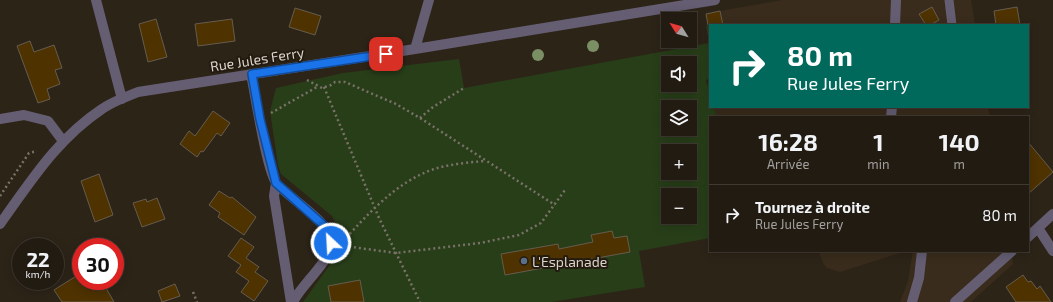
<!DOCTYPE html>
<html lang="fr">
<head>
<meta charset="utf-8">
<style>
  :root { --surface:#221b12; --page:#2e2820; --text:#f1f3f6; --muted:#a2a19f; --line:#3f3932 }
  body { margin:0; font-family:"Exo 2",sans-serif; background:var(--page); color:var(--text); height:100vh; display:flex; flex-direction:column; font-size:15px; white-space:nowrap }
  * { box-sizing:border-box; margin:0 }
  p { font-size:13px; color:var(--muted) }
  .icon { flex:none; width:22px; height:22px; fill:none; stroke:currentColor; stroke-width:2; stroke-linecap:round; stroke-linejoin:round }
  .map { position:relative; flex:1; overflow:hidden }
  .details { position:absolute; left:709px; top:116px; width:320px; height:136px; display:flex; flex-direction:column; background:var(--surface); border-radius:0px; box-shadow:0 2px 10px #0003,0 0 0 1px var(--line) }
  .details>* { flex:none }
  .hud { position:absolute; left:709px; top:24px; width:320px; height:84px; border-radius:0px; box-shadow:0 2px 10px #0003,0 0 0 1px var(--line); background:#00695c; color:#fff; overflow:hidden }
  .needle { width:26px; rotate:307deg }
  .fabs { position:absolute; left:661px; top:12px; display:grid; gap:8px }
  .fabs a { display:grid; place-items:center; width:36px; height:36px; border-radius:0px; background:var(--surface); box-shadow:0 2px 10px #0003,0 0 0 1px var(--line); font-size:20px }
  .speed { position:absolute; left:12px; top:238px; display:flex; gap:8px; font-size:20px; font-weight:700; text-align:center }
  .speed>* { display:grid; place-content:center; width:52px; height:52px; border-radius:50%; background:var(--surface); box-shadow:0 2px 10px #0003,0 0 0 1px var(--line); line-height:1 }
  .speed small { font-size:10px; font-weight:400 }
  .speed .limit { border:6px solid #d22; background:#fff; color:#111 }
  .pin { position:absolute; display:grid; place-items:center; width:34px; height:34px; color:#fff; margin:-17px; border-radius:8px; box-shadow:0 2px 6px #0006 }
  .me { position:absolute; width:44px; margin:-22px; rotate:335deg; stroke-linejoin:round; filter:drop-shadow(0 0 3px #0008) }
  .turn { display:flex; align-items:center; gap:14px; height:84px; padding:0 12px; font-size:18px }
  .turn .icon { width:52px; height:52px; stroke-width:2.5 }
  .turn b { display:block; font-size:28px; line-height:34px }
  .eta { display:flex; justify-content:space-evenly; align-items:center; height:68px; text-align:center }
  .eta b { font-size:24px; font-weight:700; line-height:28px }
  ul { padding:0; list-style:none }
  li { display:flex; align-items:center; gap:12px; height:60px; padding:0 12px; border-top:1px solid var(--line) }
  li div { flex:1 }
  li b { display:block; font-size:15px }
  li em { font-style:normal }
  .map>svg:first-child { display:block }
</style>
</head>
<body>
<div class="map">
<svg width="1053" height="302" viewBox="0 0 1053 302">
  <rect width="100%" height="100%" fill="#2d2418"/>
  <!-- built -->
  <path fill="#392c1c" d="M 782,0 L 971,0 L 975,25 L 724,25 L 723,22 L 720,11 Z
    M 714,107 L 988,107 L 990,117 L 717,117 Z
    M 819,251 L 906,251 L 840,272 L 827,268 L 823,263 Z
    M 913,251 L 1011,251 L 1013,264 L 971,302 L 900,302 L 908,281 Z"/>
  <!-- green -->
  <path fill="#283e19" fill-rule="evenodd" d="M 723,22 L 724,25 L 710,25 L 710,78 L 706,80 L 710,94 L 710,107 L 714,107 L 717,117 L 710,117 L 710,238 L 639,251 L 645,287 L 551,302 L 303,302 L 334,259 L 339,230 L 332,216 L 281,174 L 278,165 L 270,111 L 276,88 L 343,73 L 459,59 L 464,88 L 709,43 L 706,26 ZM 668,63 L 690,63 L 690,85 L 668,85 ZM 668,107 L 690,107 L 690,129 L 668,129 ZM 668,151 L 690,151 L 690,173 L 668,173 ZM 668,195 L 690,195 L 690,217 L 668,217 Z"/>
  <!-- building -->
  <path fill="#4e3200" stroke="#665c4e" d="M 932,7 L 939,20 L 930,25 L 926,25 L 919,14 Z
    M 1017,7 L 1020,25 L 996,25 L 994,11 Z
    M 295,8 L 321,16 L 315,35 L 289,27 Z
    M 720,11 L 723,25 L 708,25 L 706,14 Z
    M 156,19 L 167,57 L 148,62 L 139,24 Z
    M 232,19 L 235,41 L 198,46 L 195,24 Z
    M 30,41 L 34,52 L 54,45 L 62,68 L 55,70 L 60,84 L 47,89 L 50,99 L 38,103 L 17,46 Z
    M 213,111 L 230,123 L 221,136 L 217,133 L 203,152 L 201,151 L 197,157 L 180,144 L 189,131 L 195,136 Z
    M 1028,142 L 1053,172 L 1028,194 Z
    M 99,174 L 113,215 L 95,222 L 81,181 Z
    M 219,191 L 230,198 L 232,197 L 256,217 L 244,235 L 218,217 L 220,213 L 209,205 Z
    M 157,198 L 165,219 L 142,227 L 133,203 L 146,199 L 147,202 Z
    M 612,231 L 614,238 L 627,236 L 630,252 L 505,275 L 501,254 L 558,244 L 559,249 L 593,242 L 591,235 Z
    M 241,238 L 254,247 L 246,258 L 259,267 L 255,272 L 268,281 L 254,301 L 241,292 L 249,281 L 236,272 L 241,265 L 228,256 Z
    M 81,273 L 81,281 L 102,281 L 114,302 L 62,302 L 54,290 Z
    M 1023,275 L 1028,282 L 1031,281 L 1037,289 L 1040,286 L 1051,302 L 1016,302 L 1006,287 Z
    M 360,280 L 364,302 L 331,302 L 328,286 Z
    M 175,284 L 180,296 L 162,302 L 158,291 Z"/>
  <g fill="none" stroke-linecap="round" stroke-linejoin="round">
    <!-- path -->
    <path stroke="#797268" stroke-width="2.5" stroke-dasharray="2 3" stroke-linecap="butt" d="M 307,80 L 322,88 L 331,85 L 335,82 L 345,82 L 396,104 L 420,118 L 555,205
      M 324,87 L 379,218 L 420,302
      M 271,113 L 317,87
      M 420,118 L 433,107 L 464,88
      M 0,196 L 29,153 L 37,151
      M 343,241 C 373,209 405,172 451,165 C 462,163 474,162 485,161
      M 344,246 L 396,253 L 480,243 L 519,235 L 541,223 L 565,190
      M 193,292 L 197,302"/>
    <!-- service -->
    <path stroke="#655e73" stroke-width="9" d="M 949,0 L 952,25"/>
    <!-- minor -->
    <path stroke="#655e73" stroke-width="10" d="M 96,0 L 122,99
      M 895,25 L 896,0
      M 415,49 L 429,0
      M 251,74 C 255,93 267,173 277,184 C 290,199 333,223 331,244 C 329,263 302,284 293,302
      M 891,117 L 892,107
      M 0,119 L 24,115 L 48,121 L 63,141
      M 276,183 L 274,196 L 291,302
      M 0,224 C 31,181 57,139 102,109 C 113,101 126,97 138,92 L 415,49 L 715,0
      M 1038,228 L 1053,251
      M 1028,237 L 1053,214
      M 912,302 L 919,278 L 922,251
      M 955,302 L 1012,251"/>
  </g>
  <!-- trees -->
  <g fill="#7b8f64">
    <circle cx="593" cy="46" r="6"/>
    <circle cx="538" cy="55" r="6"/>
  </g>
  <g fill="none" stroke-linecap="round" stroke-linejoin="round">
    <!-- route casing -->
    <g stroke="#114b97" stroke-width="10">
      <path id="route" d="M 331,243 L 329,230 L 276,183 L 260,119 L 252,74 L 386,54"/>
    </g>
    <!-- route -->
    <use href="#route" stroke="#1a73e8" stroke-width="7"/>
  </g>
  <!-- markers -->
  <circle fill="#5c6f8a" stroke="#231b0f" stroke-width="1.5" cx="524" cy="261" r="4"/>
  <g text-anchor="middle" dominant-baseline="central" stroke-width="4" stroke-linejoin="round" paint-order="stroke">
    <!-- street labels -->
    <g font-size="14" fill="#dad4cc" stroke="#231b0f">
      <text transform="translate(257 59) rotate(-9)">Rue Jules Ferry</text>
    </g>
    <!-- poi labels -->
    <g font-size="14" fill="#dad4cc" stroke="#231b0f" text-anchor="start">
      <text x="532" y="261">L'Esplanade</text>
    </g>
  </g>
</svg>
<div class="fabs">
<a><svg class="needle" viewBox="-14 -14 28 28"><path d="M0-13l5 13h-10z" fill="#e53935"/><path d="M0 13l5-13h-10z" fill="#a2a19f"/></svg></a>
<a><svg class="icon" aria-label="sound" viewBox="0 0 24 24"><path d="M4 9h4l5-4v14l-5-4H4zM17 9q2 3 0 6"/></svg></a>
<a><svg class="icon" aria-label="layers" viewBox="0 0 24 24"><path d="M12 4l9 5-9 5-9-5zM3 14l9 5 9-5"/></svg></a>
<a>+</a>
<a>−</a>
</div>
<div class="speed"><div>22<small>km/h</small></div><div class="limit">30</div></div>
<div class="pin" style="left:386px;top:54px;background:#d93025"><svg class="icon" aria-label="arrive" viewBox="0 0 24 24"><path d="M6 21V4h12l-3 4 3 4H6"/></svg></div>
<svg class="me" style="left:331px;top:243px" viewBox="-20 -20 40 40"><circle r="17" fill="#1a73e8" stroke="#fff" stroke-width="3"/><path d="M0-11L8 9 0 5-8 9z" fill="#fff"/></svg>
<div class="hud">
<div class="turn"><svg class="icon" aria-label="right" viewBox="0 0 24 24"><path d="M7 20v-9h11M14 6l5 5-5 5"/></svg><div><b>80 m</b>Rue Jules Ferry</div></div>
</div>
<section class="details">
<div class="eta">
<div><b>16:28</b><p>Arrivée</p></div>
<div><b>1</b><p>min</p></div>
<div><b>140</b><p>m</p></div>
</div>
<ul>
<li><svg class="icon" aria-label="right" viewBox="0 0 24 24"><path d="M7 20v-9h11M14 6l5 5-5 5"/></svg><div><b>Tournez à droite</b><p>Rue Jules Ferry</p></div><em>80 m</em></li>
</ul>
</section>
</div>
</body>
</html>
